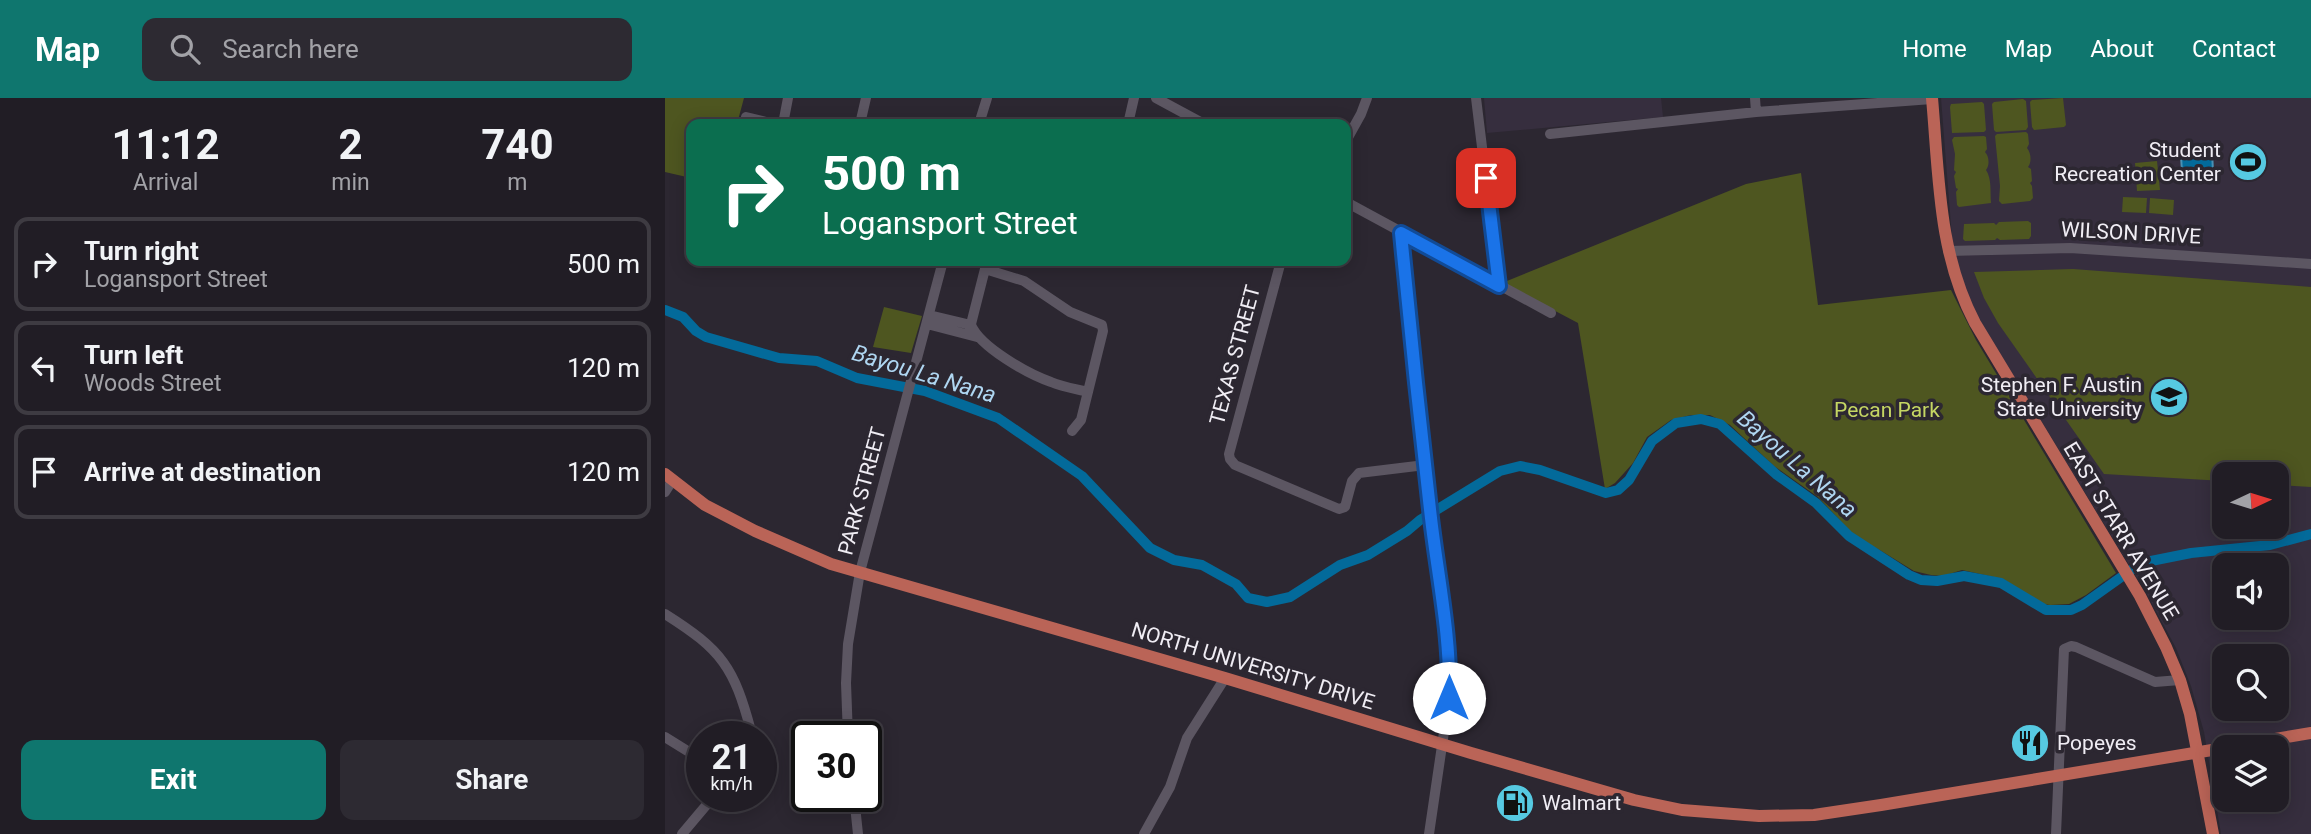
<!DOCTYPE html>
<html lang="en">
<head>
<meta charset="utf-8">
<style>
  :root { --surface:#211d25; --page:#2d2a32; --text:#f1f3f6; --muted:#a2a2a7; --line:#3e3b42; --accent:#0f766e }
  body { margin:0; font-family:Roboto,sans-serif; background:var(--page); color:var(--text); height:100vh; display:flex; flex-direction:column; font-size:26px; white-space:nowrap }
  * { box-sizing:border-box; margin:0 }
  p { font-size:23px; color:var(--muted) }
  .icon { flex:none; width:38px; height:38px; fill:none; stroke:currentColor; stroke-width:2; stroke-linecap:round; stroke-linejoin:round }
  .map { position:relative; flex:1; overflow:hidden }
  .sheet { display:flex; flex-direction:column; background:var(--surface); width:665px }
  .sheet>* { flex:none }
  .guide { position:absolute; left:21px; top:21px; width:665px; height:147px; border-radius:14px; box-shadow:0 4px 18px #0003,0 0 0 2px var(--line); background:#0b6e4f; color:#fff; overflow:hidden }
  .needle { width:46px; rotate:86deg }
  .fabs { position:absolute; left:1547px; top:364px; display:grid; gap:14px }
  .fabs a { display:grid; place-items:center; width:77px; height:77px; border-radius:14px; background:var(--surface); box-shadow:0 4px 18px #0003,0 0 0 2px var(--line); font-size:35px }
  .speed { position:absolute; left:21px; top:623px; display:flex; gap:14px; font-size:35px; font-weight:700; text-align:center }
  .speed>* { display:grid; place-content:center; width:91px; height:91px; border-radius:50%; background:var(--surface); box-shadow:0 4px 18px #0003,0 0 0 2px var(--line); line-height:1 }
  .speed small { font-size:18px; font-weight:400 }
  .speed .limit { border:4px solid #111; border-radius:10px; background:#fff; color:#111 }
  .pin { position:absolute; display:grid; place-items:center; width:60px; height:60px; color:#fff; margin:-30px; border-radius:14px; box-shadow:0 4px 10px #0006 }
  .me { position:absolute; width:77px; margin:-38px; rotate:0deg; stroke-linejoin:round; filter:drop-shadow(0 0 5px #0008) }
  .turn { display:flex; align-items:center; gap:24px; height:147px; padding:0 21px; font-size:32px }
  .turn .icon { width:91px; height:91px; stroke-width:2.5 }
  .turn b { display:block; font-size:49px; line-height:60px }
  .eta { display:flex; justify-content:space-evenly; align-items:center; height:119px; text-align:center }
  .eta b { font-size:42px; font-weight:700; line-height:49px }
  .cta { display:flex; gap:14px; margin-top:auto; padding:14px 21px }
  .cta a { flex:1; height:80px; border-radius:14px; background:var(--accent); color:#fff; font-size:28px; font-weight:700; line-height:80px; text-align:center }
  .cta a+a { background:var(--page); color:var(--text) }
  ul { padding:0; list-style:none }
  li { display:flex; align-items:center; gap:21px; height:94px; margin:0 14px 10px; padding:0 7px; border:4px solid var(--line); border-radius:14px }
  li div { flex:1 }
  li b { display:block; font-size:26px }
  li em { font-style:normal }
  header { display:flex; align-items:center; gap:42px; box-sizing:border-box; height:98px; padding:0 35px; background:var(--accent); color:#fff }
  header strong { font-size:33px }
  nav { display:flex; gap:38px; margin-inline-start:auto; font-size:24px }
  .search { width:490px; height:63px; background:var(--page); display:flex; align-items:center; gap:18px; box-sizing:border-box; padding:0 24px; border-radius:14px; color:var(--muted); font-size:26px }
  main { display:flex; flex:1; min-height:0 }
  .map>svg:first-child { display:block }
</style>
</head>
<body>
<header>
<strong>Map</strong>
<div class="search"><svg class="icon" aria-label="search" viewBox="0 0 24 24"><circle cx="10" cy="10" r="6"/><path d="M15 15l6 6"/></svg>Search here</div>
<nav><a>Home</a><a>Map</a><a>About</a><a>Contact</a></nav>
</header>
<main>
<section class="sheet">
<div class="eta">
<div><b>11:12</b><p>Arrival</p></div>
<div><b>2</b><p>min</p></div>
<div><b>740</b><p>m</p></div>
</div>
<ul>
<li><svg class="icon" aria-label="right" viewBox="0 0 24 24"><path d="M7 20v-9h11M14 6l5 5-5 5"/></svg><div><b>Turn right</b><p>Logansport Street</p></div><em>500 m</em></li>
<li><svg class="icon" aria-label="left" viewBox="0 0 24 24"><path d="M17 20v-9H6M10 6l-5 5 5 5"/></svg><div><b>Turn left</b><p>Woods Street</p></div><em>120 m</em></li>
<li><svg class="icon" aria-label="arrive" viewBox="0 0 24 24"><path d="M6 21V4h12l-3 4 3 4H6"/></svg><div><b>Arrive at destination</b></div><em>120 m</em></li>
</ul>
<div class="cta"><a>Exit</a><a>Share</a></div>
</section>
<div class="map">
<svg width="1646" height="736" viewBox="0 0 1646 736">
  <rect width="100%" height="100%" fill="#2c2731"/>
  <!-- built -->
  <path fill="#362e3e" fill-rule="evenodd" d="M 819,0 L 996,0 L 998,19 L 822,35 Z
    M 1276,0 L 1646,0 L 1646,736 L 1556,736 L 1539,634 L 1526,588 L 1511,550 L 1483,498 L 1314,221 L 1302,196 L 1294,174 L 1287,140 ZM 1559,376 L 1612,376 L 1612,429 L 1559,429 ZM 1559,467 L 1612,467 L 1612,520 L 1559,520 ZM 1559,558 L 1612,558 L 1612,611 L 1559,611 ZM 1559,649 L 1612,649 L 1612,702 L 1559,702 Z"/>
  <!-- green -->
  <path fill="#4e5620" d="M 0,0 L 79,0 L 72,26 L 26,26 L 26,80 L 0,74 Z
    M 1398,0 L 1401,27 L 1399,29 L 1369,32 L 1367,29 L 1365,4 L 1367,2 Z
    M 1358,1 L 1361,3 L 1363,29 L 1361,32 L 1331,34 L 1329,32 L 1327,6 L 1329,4 Z
    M 1317,4 L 1319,6 L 1321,32 L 1319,34 L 1287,35 L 1285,9 L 1286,6 Z
    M 1361,34 L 1363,36 L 1364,46 L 1362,50 C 1366,55 1367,64 1363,69 L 1366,71 L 1367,83 L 1365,85 L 1367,88 L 1368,100 L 1365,103 L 1337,106 L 1334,103 L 1335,88 L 1330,38 L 1332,36 Z
    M 1319,38 L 1321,39 L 1322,51 L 1320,54 C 1324,58 1325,67 1321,72 C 1327,81 1325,94 1326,105 L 1294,109 L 1292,107 L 1291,94 L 1293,91 L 1291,90 L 1289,78 L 1291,74 L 1289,72 L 1290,56 L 1287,42 L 1289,39 Z
    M 1492,63 L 1495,92 L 1472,93 L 1470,65 Z
    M 1136,75 L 1153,207 L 1286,192 L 1311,242 L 1451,475 L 1421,497 L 1404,506 L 1385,507 L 1378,506 L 1338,481 L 1297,472 L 1278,478 L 1266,477 L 1249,473 L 1213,451 L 1201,446 L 1185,433 L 1153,399 L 1109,368 L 1065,327 L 1045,317 L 1026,317 L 1006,322 L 982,339 L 968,365 L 950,385 L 940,391 L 913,225 L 837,185 L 1081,86 Z
    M 1458,99 L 1482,100 L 1481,115 L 1457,114 Z
    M 1485,100 L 1509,102 L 1508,117 L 1484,115 Z
    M 1363,123 L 1366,125 L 1366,138 L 1364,141 L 1335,142 L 1332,140 L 1330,142 L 1300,143 L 1298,141 L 1299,126 L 1329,125 L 1331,127 L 1334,124 Z
    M 1408,171 L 1646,189 L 1646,389 L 1612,387 L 1612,376 L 1559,376 L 1559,383 L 1439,376 L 1333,225 L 1319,200 L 1309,174 Z
    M 219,209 L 257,218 L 246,255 L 208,249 Z"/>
  <!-- water -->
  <path fill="#036a9a" stroke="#4a91b5" stroke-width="2" d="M 1542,49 L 1546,50 L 1547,53 L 1548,74 L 1538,76 L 1532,80 L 1517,74 L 1516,58 L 1509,58 L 1508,52 L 1530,51 L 1531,55 L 1540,54 Z"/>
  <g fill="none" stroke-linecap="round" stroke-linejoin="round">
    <!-- river -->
    <path stroke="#036a9a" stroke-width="10" d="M 0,212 L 18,219 L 31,233 L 41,239 L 114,260 L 152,263 L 192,280 L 260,293 L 333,320 L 417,378 L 485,450 L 509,462 L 537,467 L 571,486 L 583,500 L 602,504 L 625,499 L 675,467 L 703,457 L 742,433 L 755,422 L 835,373 L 855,368 L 875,372 L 941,395 L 953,392 L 964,382 L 987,343 L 1011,325 L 1036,321 L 1055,326 L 1112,377 L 1151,405 L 1184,438 L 1244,477 L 1256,482 L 1272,483 L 1299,478 L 1336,485 L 1381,512 L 1406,512 L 1417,507 L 1476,465 L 1526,455 L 1605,447 L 1646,436"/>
    <!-- minor -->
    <path stroke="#5c5662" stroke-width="10" d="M 491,0 L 539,26
      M 811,0 L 834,188
      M 1090,0 L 1091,14
      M 81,19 L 109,26
      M 118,26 L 123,0
      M 195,26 L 201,0
      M 314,26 L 322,0
      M 463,26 L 469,0
      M 885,36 L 1091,14 L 1267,1
      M 681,43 L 696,16 L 702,0
      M 681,104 L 886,215
      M 735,135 L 763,397 L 785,573 L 784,600 L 764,736
      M 1283,153 L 1405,150 L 1646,166
      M 616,163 L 564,356 L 565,361 L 570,367 L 674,411 L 680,409 L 687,383 L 694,375 L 760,367
      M 320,171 L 359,183 L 405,214 L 437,227 L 438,233 L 416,322 L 407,333
      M 264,217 L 306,227 C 315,249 363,276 386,284 C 398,289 411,291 423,294
      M 262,226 L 312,239
      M 305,230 L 322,163
      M 0,394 L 7,383
      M 0,516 C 57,552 69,569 86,633 L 85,639
      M 0,639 L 37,662
      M 183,639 L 181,585 L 183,546 L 195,474 L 278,163
      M 189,698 L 193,736
      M 17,736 L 49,698
      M 479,736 L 505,689 L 522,640 L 560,580
      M 1391,736 L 1399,551 L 1406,548 L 1411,549 L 1490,584 L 1515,582"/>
    <!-- major -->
    <path stroke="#ba6457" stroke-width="12" d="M 1267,0 C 1274,78 1273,155 1310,225 L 1475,498 L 1501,549 L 1515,582 L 1525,616 L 1548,736
      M 0,376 L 40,407 L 90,433 L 166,466 L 560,580 L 806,655 L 969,702 L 1017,712 L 1094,718 L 1149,717 L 1216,707 L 1559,650
      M 1562,649 L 1646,635"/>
  </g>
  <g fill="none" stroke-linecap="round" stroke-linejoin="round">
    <!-- route casing -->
    <g stroke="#114b97" stroke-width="18">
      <path id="route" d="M 784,600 C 786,539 773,480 766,420 C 755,325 745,230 736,135 L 834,188 L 821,80"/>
    </g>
    <!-- route -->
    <use href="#route" stroke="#1a73e8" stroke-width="12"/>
  </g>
  <!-- icons -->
  <defs>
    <g id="stadium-disc" transform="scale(2.0125)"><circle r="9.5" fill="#56c9e1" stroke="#2c2731"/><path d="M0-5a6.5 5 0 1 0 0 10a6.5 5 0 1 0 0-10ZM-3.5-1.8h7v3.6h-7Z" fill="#111"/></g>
    <g id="university-disc" transform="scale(2.0125)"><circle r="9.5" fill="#56c9e1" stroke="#2c2731"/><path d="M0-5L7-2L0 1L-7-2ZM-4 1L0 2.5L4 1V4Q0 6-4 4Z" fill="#111"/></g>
    <g id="restaurant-disc" transform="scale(2.0125)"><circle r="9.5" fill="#56c9e1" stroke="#2c2731"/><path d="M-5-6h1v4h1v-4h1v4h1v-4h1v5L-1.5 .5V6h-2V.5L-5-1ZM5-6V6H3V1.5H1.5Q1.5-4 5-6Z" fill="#111"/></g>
    <g id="fuel-disc" transform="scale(2.0125)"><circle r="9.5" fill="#56c9e1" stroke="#2c2731"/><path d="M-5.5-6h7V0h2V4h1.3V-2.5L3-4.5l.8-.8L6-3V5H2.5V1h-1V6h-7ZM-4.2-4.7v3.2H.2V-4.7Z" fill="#111"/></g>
  </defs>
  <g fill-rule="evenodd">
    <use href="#stadium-disc" x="1583" y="64"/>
    <use href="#university-disc" x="1504" y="299"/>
    <use href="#restaurant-disc" x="1365" y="645"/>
    <use href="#fuel-disc" x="850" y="705"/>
  </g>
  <g text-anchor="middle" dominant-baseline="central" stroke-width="7" stroke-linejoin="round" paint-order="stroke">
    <!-- poi labels -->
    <g font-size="21" fill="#f0edf4" stroke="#2c2731" text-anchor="end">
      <text x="1556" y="52">Student<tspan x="1556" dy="24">Recreation Center</tspan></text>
      <text x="1477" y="287">Stephen F. Austin<tspan x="1477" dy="24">State University</tspan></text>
      <text x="1392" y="645" text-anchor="start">Popeyes</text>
      <text x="877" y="705" text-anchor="start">Walmart</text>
    </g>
    <!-- street labels -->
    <g font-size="21" fill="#f0edf4" stroke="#2c2731">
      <text transform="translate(1466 135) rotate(3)">WILSON DRIVE</text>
      <text transform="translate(570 257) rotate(-75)">TEXAS STREET</text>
      <text transform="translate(197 393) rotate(-75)">PARK STREET</text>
      <text transform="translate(1456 433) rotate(59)">EAST STARR AVENUE</text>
      <text transform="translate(588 568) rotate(17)">NORTH UNIVERSITY DRIVE</text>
    </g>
    <!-- park labels -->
    <g font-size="21" fill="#c5d663" stroke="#2c2731">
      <text x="1222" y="312">Pecan Park</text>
    </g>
    <!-- water labels -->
    <g font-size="23" font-style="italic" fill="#afd6f1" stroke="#2c2731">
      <text transform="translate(259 276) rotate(17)">Bayou La Nana</text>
      <text transform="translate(1132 366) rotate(41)">Bayou La Nana</text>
    </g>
  </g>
</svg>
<div class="fabs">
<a><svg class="needle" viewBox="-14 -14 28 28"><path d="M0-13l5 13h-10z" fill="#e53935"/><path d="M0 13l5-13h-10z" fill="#a2a2a7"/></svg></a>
<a><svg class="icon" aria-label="sound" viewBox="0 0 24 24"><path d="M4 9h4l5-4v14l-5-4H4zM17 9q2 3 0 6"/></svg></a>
<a><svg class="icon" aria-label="search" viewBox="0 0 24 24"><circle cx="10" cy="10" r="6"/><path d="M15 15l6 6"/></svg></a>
<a><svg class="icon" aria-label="layers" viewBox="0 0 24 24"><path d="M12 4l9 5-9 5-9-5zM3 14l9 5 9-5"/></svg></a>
</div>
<div class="speed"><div>21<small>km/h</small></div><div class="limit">30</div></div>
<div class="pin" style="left:821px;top:80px;background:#d93025"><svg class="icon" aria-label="arrive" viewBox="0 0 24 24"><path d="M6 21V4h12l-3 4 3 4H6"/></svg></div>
<svg class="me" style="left:784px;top:600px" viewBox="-20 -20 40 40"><circle r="19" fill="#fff"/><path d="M0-13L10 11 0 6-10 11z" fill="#1a73e8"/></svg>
<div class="guide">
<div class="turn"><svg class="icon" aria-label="right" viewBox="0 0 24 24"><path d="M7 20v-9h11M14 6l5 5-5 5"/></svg><div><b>500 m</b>Logansport Street</div></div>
</div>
</div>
</main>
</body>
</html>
